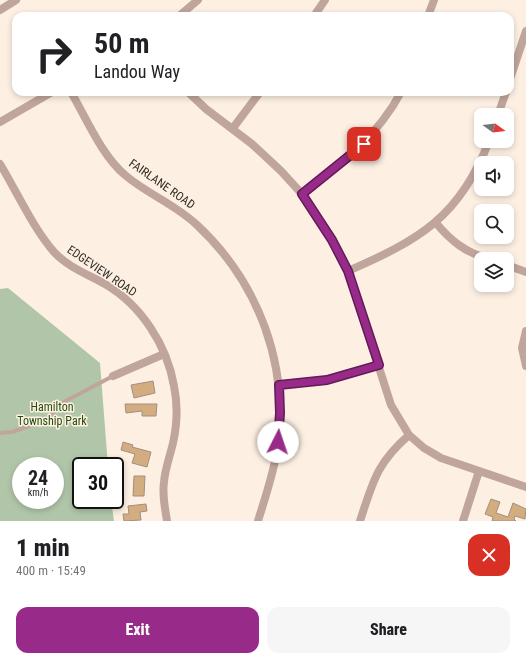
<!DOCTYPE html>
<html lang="en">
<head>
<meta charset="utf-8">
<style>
  :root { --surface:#fff; --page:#f6f6f6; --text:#202124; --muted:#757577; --accent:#982a89 }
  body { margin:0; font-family:"Roboto Condensed",sans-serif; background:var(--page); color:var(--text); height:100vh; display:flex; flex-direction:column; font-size:15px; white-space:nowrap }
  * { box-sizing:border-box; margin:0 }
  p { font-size:13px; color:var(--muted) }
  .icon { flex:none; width:22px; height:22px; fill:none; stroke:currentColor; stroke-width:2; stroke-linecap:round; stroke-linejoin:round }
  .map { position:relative; height:521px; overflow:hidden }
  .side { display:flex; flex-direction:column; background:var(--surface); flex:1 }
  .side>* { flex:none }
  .top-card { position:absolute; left:12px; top:12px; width:502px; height:84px; border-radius:12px; box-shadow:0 2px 6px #0003; background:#fff; color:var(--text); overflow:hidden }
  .needle { width:26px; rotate:105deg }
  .tools { position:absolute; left:474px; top:108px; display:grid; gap:8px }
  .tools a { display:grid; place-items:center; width:40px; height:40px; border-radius:8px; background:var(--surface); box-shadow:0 2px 6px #0003; font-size:20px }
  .speed { position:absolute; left:12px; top:457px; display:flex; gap:8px; font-size:20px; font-weight:700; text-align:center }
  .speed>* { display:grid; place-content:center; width:52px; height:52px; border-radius:50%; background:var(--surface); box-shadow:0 2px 6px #0003; line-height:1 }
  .speed small { font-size:10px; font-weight:400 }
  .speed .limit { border:2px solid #111; border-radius:6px; background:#fff; color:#111 }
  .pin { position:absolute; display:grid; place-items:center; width:34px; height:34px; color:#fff; margin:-17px; border-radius:8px; box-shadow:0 2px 6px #0006 }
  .me { position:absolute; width:44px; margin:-22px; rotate:4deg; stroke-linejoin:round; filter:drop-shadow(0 0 3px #0008) }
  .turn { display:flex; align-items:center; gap:14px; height:84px; padding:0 16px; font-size:18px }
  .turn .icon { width:52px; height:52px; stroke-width:2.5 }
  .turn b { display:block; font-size:28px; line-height:34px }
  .round { display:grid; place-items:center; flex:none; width:42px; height:42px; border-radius:12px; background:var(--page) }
  .headline { display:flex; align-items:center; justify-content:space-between; height:68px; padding:0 16px }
  h1 { font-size:24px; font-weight:800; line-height:30px }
  .cta { display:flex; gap:8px; margin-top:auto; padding:8px 16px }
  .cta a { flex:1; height:46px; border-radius:12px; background:var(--accent); color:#fff; font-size:16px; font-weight:800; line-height:46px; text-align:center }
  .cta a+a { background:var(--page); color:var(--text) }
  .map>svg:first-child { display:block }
</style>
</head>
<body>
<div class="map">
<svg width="526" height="521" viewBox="0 0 526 521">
  <rect width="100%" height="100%" fill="#fdf0e3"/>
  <!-- green -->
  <path fill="#b1c6a9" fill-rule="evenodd" d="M 8,288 L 100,363 L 108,466 L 81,466 L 81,500 L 111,500 L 114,521 L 0,521 L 0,289 ZM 21,466 L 55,466 L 55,500 L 21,500 Z"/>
  <!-- building -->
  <path fill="#d3ac80" stroke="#9f9081" d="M 153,381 L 155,393 L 134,398 L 131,385 Z
    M 125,404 L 157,404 L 156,416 L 142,416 L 142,411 L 126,413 Z
    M 123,442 L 133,445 L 132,447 L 151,452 L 147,467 L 132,463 L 135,454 L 121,450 Z
    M 134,476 L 145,476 L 144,496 L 133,496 Z
    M 491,499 L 500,502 L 496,513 L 508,517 L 513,503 L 526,509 L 525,519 L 515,516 L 514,519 L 516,521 L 492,521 L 493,517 L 485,514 Z
    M 146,504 L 147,511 L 140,512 L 141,520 L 124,521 L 123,514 L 129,514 L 128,506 Z"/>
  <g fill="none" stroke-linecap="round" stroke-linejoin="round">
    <!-- lane -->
    <path stroke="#c0a59d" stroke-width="4" d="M 0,433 L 12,432 L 48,419 L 62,403 L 113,376"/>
    <!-- street -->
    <path stroke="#c0a59d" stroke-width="8" d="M 0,10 L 16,0
      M 179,16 L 198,0
      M 314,16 L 325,0
      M 428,16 L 434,0
      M 510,79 L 526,31
      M 71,92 C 86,118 102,156 125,175 C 147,194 175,204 197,225 C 259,283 290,366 277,451 C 273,475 265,498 258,521
      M 188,92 L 206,109 L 252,144 L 281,171 L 302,194 L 325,228 L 348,271 L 391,405 L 409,435 L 424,448 L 441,458 L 526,487
      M 498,115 L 506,92
      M 0,122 L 52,92
      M 233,128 L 260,92
      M 0,164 C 17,192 33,228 54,252 C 68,267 87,274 105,284 C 141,305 167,345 174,386 C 178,405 177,425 173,443 C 170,456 165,469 164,482 C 162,495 165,508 167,521
      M 302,194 C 341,164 378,136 401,92
      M 436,223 C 451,241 465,252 488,259
      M 507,265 L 526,272
      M 348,271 C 419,240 460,217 489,141
      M 526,331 L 522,348 L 526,366
      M 113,376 L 164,354
      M 279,385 L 327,380 L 379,365
      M 360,521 C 373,482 376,464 409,435
      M 463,521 L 479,471"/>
  </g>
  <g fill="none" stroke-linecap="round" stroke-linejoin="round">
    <!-- route casing -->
    <g stroke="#631b59" stroke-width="10">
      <path id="route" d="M 278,442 L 280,413 L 279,385 L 327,380 L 379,365 L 348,271 L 332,240 L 302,194 L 364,144"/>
    </g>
    <!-- route -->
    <use href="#route" stroke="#982a89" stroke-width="7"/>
  </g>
  <g text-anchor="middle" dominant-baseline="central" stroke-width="3" stroke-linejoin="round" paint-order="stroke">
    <!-- street labels -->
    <g font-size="12" fill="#332d27" stroke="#fdf0e3">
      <text transform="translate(162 184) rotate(35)">FAIRLANE ROAD</text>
      <text transform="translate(102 271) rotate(34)">EDGEVIEW ROAD</text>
    </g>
    <!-- park labels -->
    <g font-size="12" fill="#234e0c" stroke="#fdf0e3">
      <text x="52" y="407">Hamilton<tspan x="52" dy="14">Township Park</tspan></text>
    </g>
  </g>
</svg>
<div class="tools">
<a><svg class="needle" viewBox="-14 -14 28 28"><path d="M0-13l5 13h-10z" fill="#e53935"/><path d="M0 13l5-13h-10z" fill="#757577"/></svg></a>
<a><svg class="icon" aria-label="sound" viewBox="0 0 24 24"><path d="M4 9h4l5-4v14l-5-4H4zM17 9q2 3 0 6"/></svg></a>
<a><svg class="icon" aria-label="search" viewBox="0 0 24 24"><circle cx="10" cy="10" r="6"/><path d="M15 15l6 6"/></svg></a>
<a><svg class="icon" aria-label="layers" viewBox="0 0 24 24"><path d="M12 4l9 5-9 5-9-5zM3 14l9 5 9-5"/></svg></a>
</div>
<div class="speed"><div>24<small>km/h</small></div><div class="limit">30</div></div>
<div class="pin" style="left:364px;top:144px;background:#d93025"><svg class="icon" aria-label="arrive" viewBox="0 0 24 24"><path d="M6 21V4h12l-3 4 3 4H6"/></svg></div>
<svg class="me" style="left:278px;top:442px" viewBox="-20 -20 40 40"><circle r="19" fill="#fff"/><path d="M0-13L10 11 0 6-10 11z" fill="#982a89"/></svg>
<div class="top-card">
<div class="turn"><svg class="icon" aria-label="right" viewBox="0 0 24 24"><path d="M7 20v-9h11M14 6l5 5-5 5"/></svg><div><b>50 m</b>Landou Way</div></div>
</div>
</div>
<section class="side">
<div class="headline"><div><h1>1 min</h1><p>400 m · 15:49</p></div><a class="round" style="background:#d93025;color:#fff"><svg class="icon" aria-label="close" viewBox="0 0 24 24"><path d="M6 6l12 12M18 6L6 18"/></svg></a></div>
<div class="cta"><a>Exit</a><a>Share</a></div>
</section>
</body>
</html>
